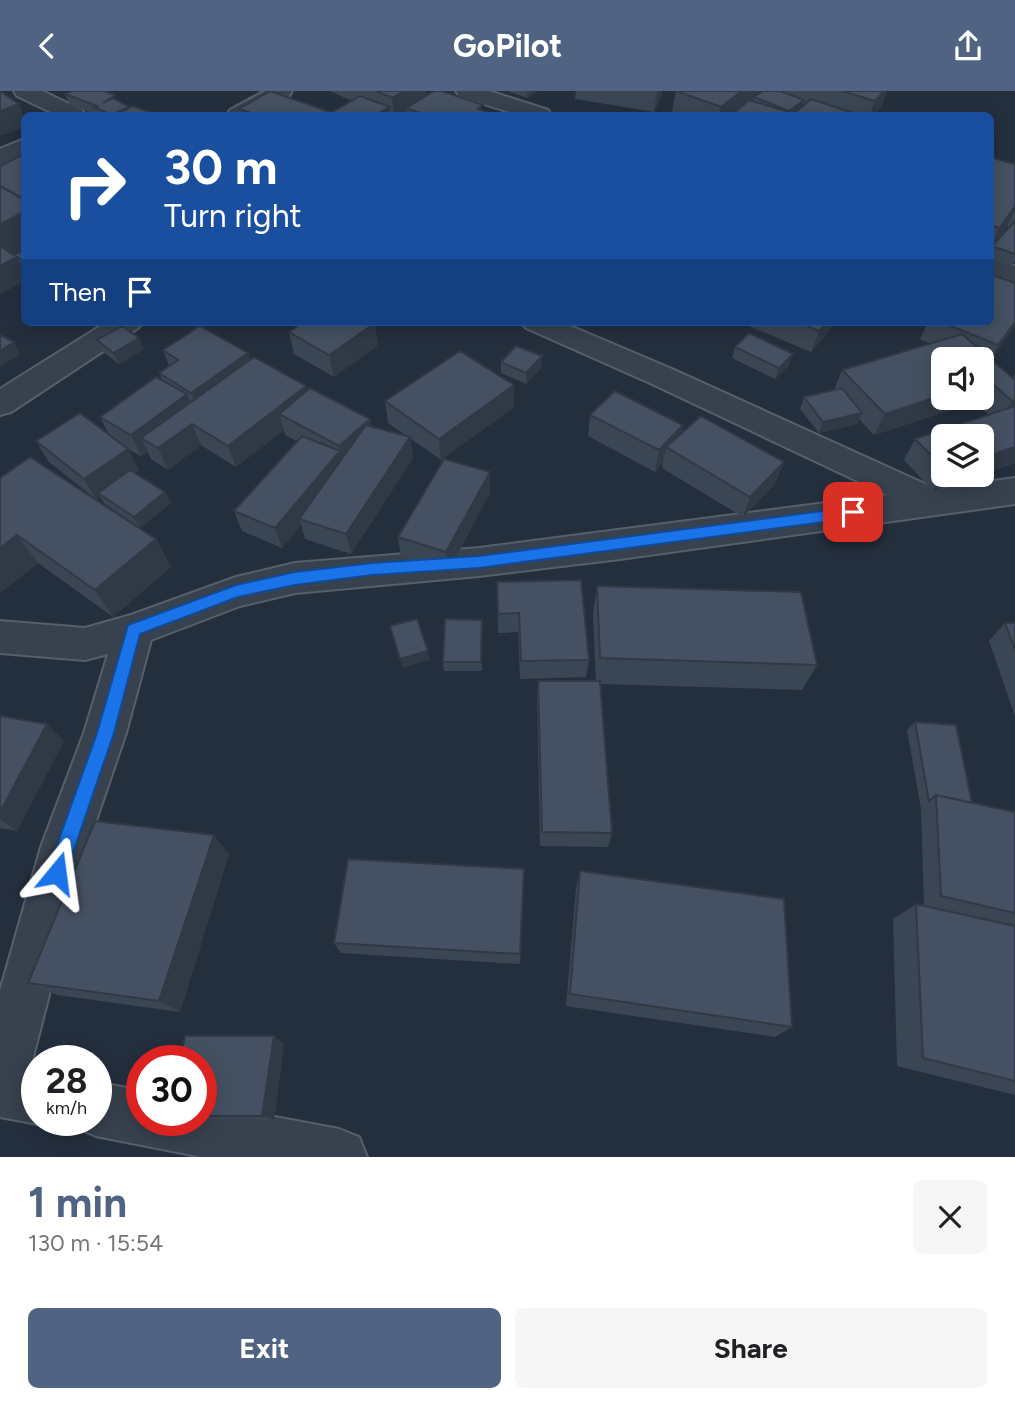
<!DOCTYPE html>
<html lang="en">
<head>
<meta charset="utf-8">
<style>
  :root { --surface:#fff; --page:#f6f6f6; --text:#202124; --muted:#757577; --accent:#506383 }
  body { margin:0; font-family:Figtree,sans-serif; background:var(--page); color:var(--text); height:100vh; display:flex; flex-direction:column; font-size:26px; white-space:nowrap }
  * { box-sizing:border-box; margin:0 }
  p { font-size:23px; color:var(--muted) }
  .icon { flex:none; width:38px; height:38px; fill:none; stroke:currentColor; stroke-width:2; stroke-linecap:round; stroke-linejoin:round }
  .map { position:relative; height:1066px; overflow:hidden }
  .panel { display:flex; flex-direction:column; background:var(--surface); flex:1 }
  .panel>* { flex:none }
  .guide { position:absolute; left:21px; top:21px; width:973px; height:214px; border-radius:10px; box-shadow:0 4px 18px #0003; background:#1a4fa0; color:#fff; overflow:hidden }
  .buttons { position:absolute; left:931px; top:256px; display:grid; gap:14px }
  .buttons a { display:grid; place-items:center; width:63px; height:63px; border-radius:10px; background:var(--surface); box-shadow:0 4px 18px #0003; font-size:35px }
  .speed { position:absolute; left:21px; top:954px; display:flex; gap:14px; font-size:35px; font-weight:700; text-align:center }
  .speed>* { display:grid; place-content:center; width:91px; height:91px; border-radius:50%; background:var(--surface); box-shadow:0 4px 18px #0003; line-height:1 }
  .speed small { font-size:18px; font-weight:400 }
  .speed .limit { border:10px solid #d22; background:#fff; color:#111 }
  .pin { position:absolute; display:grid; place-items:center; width:60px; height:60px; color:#fff; margin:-30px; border-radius:14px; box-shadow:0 4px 10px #0006 }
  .me { position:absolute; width:77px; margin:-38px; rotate:16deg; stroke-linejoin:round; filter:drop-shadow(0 0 5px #0008) }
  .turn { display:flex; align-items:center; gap:24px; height:147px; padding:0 28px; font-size:32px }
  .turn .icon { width:91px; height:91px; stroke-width:2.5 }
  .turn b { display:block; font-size:49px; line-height:60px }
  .then { display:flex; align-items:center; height:66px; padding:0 28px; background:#0003; gap:14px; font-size:26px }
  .round { display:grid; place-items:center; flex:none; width:74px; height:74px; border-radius:10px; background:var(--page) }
  .summary { display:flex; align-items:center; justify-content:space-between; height:119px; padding:0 28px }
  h1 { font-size:42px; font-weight:700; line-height:52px; color:var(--accent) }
  .button { display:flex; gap:14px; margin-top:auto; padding:14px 28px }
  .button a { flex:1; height:80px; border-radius:10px; background:var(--accent); color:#fff; font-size:28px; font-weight:700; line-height:80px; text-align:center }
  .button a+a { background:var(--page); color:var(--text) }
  header { display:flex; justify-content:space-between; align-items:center; height:91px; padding:0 28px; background:var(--accent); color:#fff; font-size:32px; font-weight:700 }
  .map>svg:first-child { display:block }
</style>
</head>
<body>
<header><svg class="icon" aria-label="back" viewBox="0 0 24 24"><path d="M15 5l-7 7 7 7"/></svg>GoPilot<svg class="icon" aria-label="share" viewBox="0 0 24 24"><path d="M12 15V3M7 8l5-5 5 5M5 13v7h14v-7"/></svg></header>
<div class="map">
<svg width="1015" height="1066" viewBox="0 0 1015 1066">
  <rect width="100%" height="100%" fill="#242f3e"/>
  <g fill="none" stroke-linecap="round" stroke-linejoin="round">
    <!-- minor casing -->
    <g stroke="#565f6c" stroke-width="4">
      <path id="minor" d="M 14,0 L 42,0 L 82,19 L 85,24 L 57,24 L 17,5 Z
        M 265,0 L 292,0 L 289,5 L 254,24 L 227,24 L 230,19 Z
        M 456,0 L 489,0 L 548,19 L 551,24 L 519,24 L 459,5 Z
        M 24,48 L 24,64 L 0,74 L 0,58 Z
        M 990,168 L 1015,175 L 1015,192 L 990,185 Z
        M 107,231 L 143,231 L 138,237 L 11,321 L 0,324 L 0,298 Z
        M 521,231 L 561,231 L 672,278 L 936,398 L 1015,387 L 1015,413 L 620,468 L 479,485 L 295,502 L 240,515 L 151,549 L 126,642 L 87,756 L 30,978 L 37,979 L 37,1029 L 46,1029 L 37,1033 L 0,1026 L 0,900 L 41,756 L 84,642 L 108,563 L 85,569 L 0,562 L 0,530 L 85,537 L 131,524 L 236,486 L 295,472 L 479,457 L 887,404 L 650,292 L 526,237 Z
        M 96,991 L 142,1000 L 142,1029 L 201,1029 L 201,1012 L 339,1038 L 359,1046 L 367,1066 L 202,1066 L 96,1045 L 77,1037 L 74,1029 L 96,1029 Z"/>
    </g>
    <!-- minor -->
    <use href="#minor" fill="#38414e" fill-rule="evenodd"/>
  </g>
  <!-- wall -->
  <path fill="#3b4654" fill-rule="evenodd" d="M 330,0 L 426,0 L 426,5 L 483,20 L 493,23 L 493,24 L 407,24 L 407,21 L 400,24 L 241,24 L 239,18 L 331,22 L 352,10 Z
    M 508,0 L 537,0 L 527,7 Z
    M 576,0 L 662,0 L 661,5 L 654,21 L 575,8 Z
    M 676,0 L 887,0 L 881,17 L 874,24 L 735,24 L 735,23 L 733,24 L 681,24 L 672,21 Z
    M 65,3 L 117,9 L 130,17 L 159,24 L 97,24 L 70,14 Z
    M 24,63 L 24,190 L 0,203 Z
    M 990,66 L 1015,73 L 1015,170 L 1011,175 L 990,168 ZM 1007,135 L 1010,136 L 996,151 Z
    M 1015,192 L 1015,235 L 991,268 L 1013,287 L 1015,283 L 1015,372 L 982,383 L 982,345 L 943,345 L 943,383 L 981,383 L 933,400 L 904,369 L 915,348 L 989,324 L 975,311 L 874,344 L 859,328 L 857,333 L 819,342 L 800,318 L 804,306 L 834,299 L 842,279 L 930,253 L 920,248 L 928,231 L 990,231 ZM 982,291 L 982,306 L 943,306 Z
    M 739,231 L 839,231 L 830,237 L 828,241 L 811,261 Z
    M 289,241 L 378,254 L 334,286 L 294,263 Z
    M 97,249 L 144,258 L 119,273 L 102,260 Z
    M 735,256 L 789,274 L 775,288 L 732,267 Z
    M 163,259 L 248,262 L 250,268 L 307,299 L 370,328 L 371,335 L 408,346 L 388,332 L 385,310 L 514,294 L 514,316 L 441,369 L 410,347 L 413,367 L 351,463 L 305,448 L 301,434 L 282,457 L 242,440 L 234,420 L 297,350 L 285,344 L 284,339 L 236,376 L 201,354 L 168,379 L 151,368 L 148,361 L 141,365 L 126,357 L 139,379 L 135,382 L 165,401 L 171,412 L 140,437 L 105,413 L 100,406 L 96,408 L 49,371 L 36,350 L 109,344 L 100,326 L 162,289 L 159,282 L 169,275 Z
    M 501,271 L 541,277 L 526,293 L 501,282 Z
    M 590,324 L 683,334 L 681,343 L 776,392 L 743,426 L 662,377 L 663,372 L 655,381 L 588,345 Z
    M 0,387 L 156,448 L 171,476 L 113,526 L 38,472 L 0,502 Z
    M 490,402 L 448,481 L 401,466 L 398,446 Z
    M 497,491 L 589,569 L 586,586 L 520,588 L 518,541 L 498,542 Z
    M 597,495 L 817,574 L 802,599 L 600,593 L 612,742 L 608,756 L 540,755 L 537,607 L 538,590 L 596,590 L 593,522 Z
    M 482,529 L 482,580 L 444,580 L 443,571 Z
    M 1005,532 L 1015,532 L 1015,625 L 989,550 Z
    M 0,625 L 64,650 L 17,740 L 0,737 Z
    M 915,631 L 972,712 L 1015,721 L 1015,1004 L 897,975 L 893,828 L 916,813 L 924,814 L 921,718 L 907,639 Z
    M 229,763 L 180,921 L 57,904 L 28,892 Z
    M 524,778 L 520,873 L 341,862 L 334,852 Z
    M 580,780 L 792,936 L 775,946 L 566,915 L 576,797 Z
    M 284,952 L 274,1029 L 201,1028 L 201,970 Z"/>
  <!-- shaded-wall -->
  <path fill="#303945" d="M 405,0 L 426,0 L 426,10 L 406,17 L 407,21 L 400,24 L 394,24 L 392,7 Z
    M 527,0 L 537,0 L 527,7 Z
    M 657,0 L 662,0 L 661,5 L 654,21 Z
    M 742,0 L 764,0 L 754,6 L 753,9 L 737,22 L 735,21 L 733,24 L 719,24 L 721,16 Z
    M 884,0 L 887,0 L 881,17 L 874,24 L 870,24 L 875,10 Z
    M 804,9 L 801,20 L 796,21 L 795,24 L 787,24 L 789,20 Z
    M 19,13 L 24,26 L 24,36 L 0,45 L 0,20 Z
    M 129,16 L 132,24 L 111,24 Z
    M 390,16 L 390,24 L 375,24 Z
    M 1015,115 L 1015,119 L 1007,135 L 990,157 L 1000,137 Z
    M 24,121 L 24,159 L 0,172 L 0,133 Z
    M 17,166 L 24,180 L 24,190 L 0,203 L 0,175 Z
    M 826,231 L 839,231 L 830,237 L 828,241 L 811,261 L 819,240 Z
    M 1015,231 L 1015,235 L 985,276 L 998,254 Z
    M 375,232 L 378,254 L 334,286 L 329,264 Z
    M 139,247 L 144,258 L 119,273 L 113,262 Z
    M 14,251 L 20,263 L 0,276 L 0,260 Z
    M 248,262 L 255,284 L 200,323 L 191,302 Z
    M 793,263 L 789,274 L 775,288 L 779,277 Z
    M 542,265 L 541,277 L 526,293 L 526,282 Z
    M 988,289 L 982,299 L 982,291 Z
    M 514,294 L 514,316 L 441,369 L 439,348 Z
    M 306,295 L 312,316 L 279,323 L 284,339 L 236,376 L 228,355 Z
    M 187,303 L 195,324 L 141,347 L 148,361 L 141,365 L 131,344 Z
    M 943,304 L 943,306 L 978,306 L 975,311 L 874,344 L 885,323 Z
    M 1015,309 L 1015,326 L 998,332 L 1012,310 Z
    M 862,322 L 857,333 L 819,342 L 823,331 Z
    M 370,328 L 374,349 L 344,376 L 339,355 Z
    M 192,333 L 201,354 L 168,379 L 158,357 Z
    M 683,334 L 678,355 L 666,356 L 663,372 L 655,381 L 659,359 Z
    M 410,346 L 413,367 L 351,463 L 346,443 Z
    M 1015,356 L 1015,372 L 982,383 L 982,367 Z
    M 128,358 L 139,379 L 102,405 L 98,402 L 100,406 L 96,408 L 84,388 Z
    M 340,360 L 345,381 L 299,428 L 301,434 L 282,457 L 275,437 Z
    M 784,371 L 776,392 L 743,426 L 750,406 Z
    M 490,381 L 490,402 L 448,481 L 446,461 Z
    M 943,383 L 981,383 L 933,400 Z
    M 165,401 L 171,412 L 140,437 L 134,426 Z
    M 17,444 L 38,472 L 0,502 L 0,457 Z
    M 156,448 L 171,476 L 113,526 L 95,499 Z
    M 428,560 L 430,569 L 402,577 L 400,568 Z
    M 47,633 L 64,650 L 17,740 L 0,728 L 0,721 Z
    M 214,744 L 229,763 L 180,921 L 159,910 Z
    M 274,945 L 284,952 L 274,1029 L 262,1025 Z"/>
  <!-- building -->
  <path fill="#455162" stroke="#303945" stroke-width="2" d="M 72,0 L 104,0 L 115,4 L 103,12 L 113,7 L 129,16 L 111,24 L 94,16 L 97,15 L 65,3 Z
    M 270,0 L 339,24 L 257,24 L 239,18 Z
    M 376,0 L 405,0 L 392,7 Z
    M 434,0 L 442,0 L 483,14 L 478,18 L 493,23 L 491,24 L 426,24 L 406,17 Z
    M 676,0 L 742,0 L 721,16 Z
    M 763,0 L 780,0 L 804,9 L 789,20 L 754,6 Z
    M 842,0 L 884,0 L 875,10 Z
    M 0,1 L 1,1 L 19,13 L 0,20 Z
    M 360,5 L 390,16 L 375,24 L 339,24 L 331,22 Z
    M 811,8 L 859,24 L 807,24 L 796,21 Z
    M 749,9 L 799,24 L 746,24 L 735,21 Z
    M 133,15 L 158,24 L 115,24 Z
    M 24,63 L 24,108 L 0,95 L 0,75 Z
    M 990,66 L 1015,73 L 1015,115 L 1000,137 L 990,134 Z
    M 0,95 L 24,109 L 24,121 L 0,133 Z
    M 1015,130 L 1015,163 L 992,155 Z
    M 0,155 L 14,164 L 24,159 L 24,171 L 17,166 L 0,175 Z
    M 990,183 L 1015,192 L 1015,231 L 998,254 L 941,231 L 990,231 Z
    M 303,231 L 373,231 L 375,232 L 329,264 L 289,241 Z
    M 798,231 L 826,231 L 819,240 Z
    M 122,235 L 139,247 L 113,262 L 97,249 Z
    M 200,235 L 248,262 L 191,302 L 159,282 L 178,269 L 163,259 Z
    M 749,242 L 793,263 L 779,277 L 735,256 Z
    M 962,243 L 1015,289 L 1015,309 L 1012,310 L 988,289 L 982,291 L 982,268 L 943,268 L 943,304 L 885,323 L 842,279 Z
    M 0,244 L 14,251 L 0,260 Z
    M 516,255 L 542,265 L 526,282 L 501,271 Z
    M 460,260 L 514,294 L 439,348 L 385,310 Z
    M 254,266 L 306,295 L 228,355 L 192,333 L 158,357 L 141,347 Z
    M 156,286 L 187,303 L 131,344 L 100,326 Z
    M 310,297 L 370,328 L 339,355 L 279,323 Z
    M 842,297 L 862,322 L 823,331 L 804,306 Z
    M 615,300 L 683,334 L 659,359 L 590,324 Z
    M 1015,315 L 1015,356 L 982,367 L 982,345 L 943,345 L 943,376 L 915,348 Z
    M 80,322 L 128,358 L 84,388 L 36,350 Z
    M 701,325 L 784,371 L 750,406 L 666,356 Z
    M 366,334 L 410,346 L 346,443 L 299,428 Z
    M 302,345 L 340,360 L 275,437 L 234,420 Z
    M 30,366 L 156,448 L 95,499 L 17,444 L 0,457 L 0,387 Z
    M 444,368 L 490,381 L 446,461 L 398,446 Z
    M 130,379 L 165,401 L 134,426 L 98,402 Z
    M 581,489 L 589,569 L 521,570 L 519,522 L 498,523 L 497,491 Z
    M 597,495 L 801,501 L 817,574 L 600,567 Z
    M 417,528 L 428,560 L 400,568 L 390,535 Z
    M 445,528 L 482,529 L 481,571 L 443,571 Z
    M 1005,532 L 1015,532 L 1015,558 Z
    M 538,590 L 600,590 L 612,742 L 542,741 Z
    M 0,625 L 47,633 L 0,721 Z
    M 915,631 L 956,634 L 972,712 L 936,704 L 929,710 Z
    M 936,704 L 1015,721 L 1015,822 L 941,805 Z
    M 95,730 L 214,744 L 159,910 L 28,892 Z
    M 348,768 L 524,778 L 520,863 L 334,852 Z
    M 580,780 L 784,808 L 792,936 L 570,903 Z
    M 916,813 L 1015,835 L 1015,990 L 923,967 Z
    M 185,945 L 274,945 L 262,1025 L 201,1025 L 201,970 L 180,970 Z"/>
  <!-- route -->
  <path fill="#1a73e8" stroke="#114b97" stroke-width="2" d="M 853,416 L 860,421 L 853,427 L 479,477 L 372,484 L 295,494 L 238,506 L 140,543 L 114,642 L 66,782 L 63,789 L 57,792 L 50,789 L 47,782 L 97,642 L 128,534 L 236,494 L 295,481 L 372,472 L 479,465 Z"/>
</svg>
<div class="buttons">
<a><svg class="icon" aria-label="sound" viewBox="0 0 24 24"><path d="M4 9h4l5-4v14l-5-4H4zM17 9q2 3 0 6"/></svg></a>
<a><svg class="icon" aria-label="layers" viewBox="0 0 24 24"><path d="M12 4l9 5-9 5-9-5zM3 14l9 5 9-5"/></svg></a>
</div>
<div class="speed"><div>28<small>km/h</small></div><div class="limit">30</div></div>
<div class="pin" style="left:853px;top:421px;background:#d93025"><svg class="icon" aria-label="arrive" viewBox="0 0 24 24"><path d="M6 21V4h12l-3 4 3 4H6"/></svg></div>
<svg class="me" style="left:57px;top:782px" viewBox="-20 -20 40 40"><path d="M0-17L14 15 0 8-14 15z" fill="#1a73e8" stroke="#fff" stroke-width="4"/></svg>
<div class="guide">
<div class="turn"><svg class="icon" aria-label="right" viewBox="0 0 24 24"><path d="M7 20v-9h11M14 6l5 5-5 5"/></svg><div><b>30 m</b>Turn right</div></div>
<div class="then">Then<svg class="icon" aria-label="arrive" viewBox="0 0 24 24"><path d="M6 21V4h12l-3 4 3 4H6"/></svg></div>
</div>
</div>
<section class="panel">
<div class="summary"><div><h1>1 min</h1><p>130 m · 15:54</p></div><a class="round"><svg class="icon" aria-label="close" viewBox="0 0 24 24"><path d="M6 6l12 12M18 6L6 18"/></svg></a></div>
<div class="button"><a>Exit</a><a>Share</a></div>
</section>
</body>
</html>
